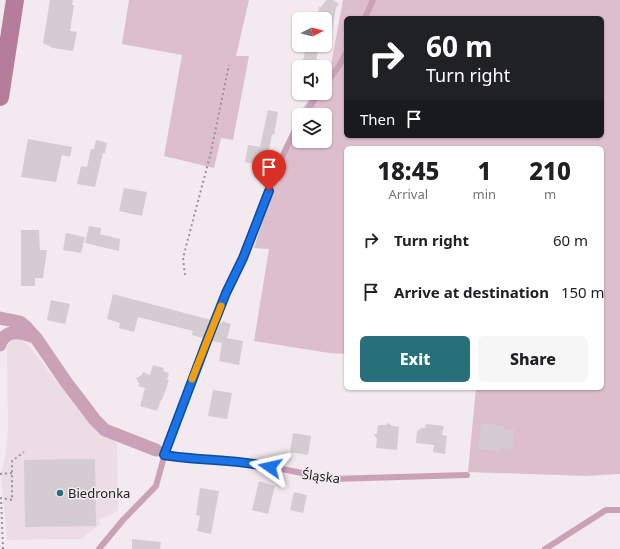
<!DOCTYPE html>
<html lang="en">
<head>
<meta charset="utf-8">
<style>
  :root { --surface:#fff; --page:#f6f6f6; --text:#202124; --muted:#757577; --accent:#27707a }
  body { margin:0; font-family:"Noto Sans",sans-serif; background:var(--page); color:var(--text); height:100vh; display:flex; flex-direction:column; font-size:15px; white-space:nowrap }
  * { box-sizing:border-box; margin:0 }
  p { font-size:13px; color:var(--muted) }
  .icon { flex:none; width:22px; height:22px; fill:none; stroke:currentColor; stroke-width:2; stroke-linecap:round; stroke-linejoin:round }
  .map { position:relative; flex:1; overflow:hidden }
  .sheet { position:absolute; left:344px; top:146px; width:260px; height:244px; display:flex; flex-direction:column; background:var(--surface); border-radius:6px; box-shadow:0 1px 3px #0004 }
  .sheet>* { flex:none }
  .top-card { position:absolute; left:344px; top:16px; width:260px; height:122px; border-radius:6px; box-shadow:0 1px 3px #0004; background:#202124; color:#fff; overflow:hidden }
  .needle { width:26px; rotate:84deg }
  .buttons { position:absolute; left:292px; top:12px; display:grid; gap:8px }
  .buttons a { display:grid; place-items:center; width:40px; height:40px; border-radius:6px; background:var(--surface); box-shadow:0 1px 3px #0004; font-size:20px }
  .pin { position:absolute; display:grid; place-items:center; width:34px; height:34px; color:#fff; margin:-41px -17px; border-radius:50% 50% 50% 0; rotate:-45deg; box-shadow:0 0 4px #0007 }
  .pin .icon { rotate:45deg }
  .me { position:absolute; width:44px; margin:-22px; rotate:281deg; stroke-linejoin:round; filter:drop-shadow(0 0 3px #0008) }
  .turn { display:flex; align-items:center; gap:14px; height:84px; padding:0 16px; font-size:18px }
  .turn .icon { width:52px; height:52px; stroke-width:2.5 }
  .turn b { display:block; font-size:28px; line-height:34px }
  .then { display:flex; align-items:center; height:38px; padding:0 16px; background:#0003; gap:8px; font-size:15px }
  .eta { display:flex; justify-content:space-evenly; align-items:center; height:68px; text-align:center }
  .eta b { font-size:24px; font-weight:800; line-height:28px }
  .primary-button { display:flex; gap:8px; margin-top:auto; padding:8px 16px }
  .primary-button a { flex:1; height:46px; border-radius:6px; background:var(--accent); color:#fff; font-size:16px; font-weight:800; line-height:46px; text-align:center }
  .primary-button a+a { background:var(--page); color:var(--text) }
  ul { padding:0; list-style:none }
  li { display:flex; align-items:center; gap:12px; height:52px; padding:0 16px }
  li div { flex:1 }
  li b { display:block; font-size:15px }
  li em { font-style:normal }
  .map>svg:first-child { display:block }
</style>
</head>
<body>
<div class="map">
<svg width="620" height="549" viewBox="0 0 620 549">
  <rect width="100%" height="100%" fill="#f2eaee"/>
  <!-- built -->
  <path fill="#ecdce4" d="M 18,339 L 24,341 L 31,348 L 59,385 L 82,414 L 102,433 L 117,443 L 118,510 L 107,517 L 100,518 L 99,525 L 81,539 L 7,540 L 1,473 L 5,459 L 8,430 L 7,346 L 12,340 Z"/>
  <!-- green -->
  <path fill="#ddbecd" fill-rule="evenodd" d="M 129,0 L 249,0 L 236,56 L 249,56 L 233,140 L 221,138 L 214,168 L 164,156 L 182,55 L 122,44 Z
    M 343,0 L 620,0 L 620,474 L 586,476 L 468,472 L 476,388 L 602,388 L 602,148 L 346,148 L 346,354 L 329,353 L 254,341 L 269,249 L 254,248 L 297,116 L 314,93 L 325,93 L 325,78 L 330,70 ZM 346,18 L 602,18 L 602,136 L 346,136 ZM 299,115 L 325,115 L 325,141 L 299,141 Z"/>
  <!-- building -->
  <path fill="#d4ccd0" d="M 50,0 L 73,0 L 72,5 L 74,5 L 70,31 L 77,32 L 73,51 L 53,48 L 43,43 Z
    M 326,0 L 333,0 L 339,4 L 336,8 L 330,42 L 325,42 L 325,19 L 317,19 L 319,7 L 321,7 Z
    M 306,45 L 309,45 L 318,51 L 315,67 L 302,67 Z
    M 268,110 L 278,112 L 274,135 L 272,134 L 266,166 L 245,162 L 248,145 L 260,147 Z
    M 28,139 L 72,147 L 70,157 L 62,155 L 56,182 L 21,177 Z
    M 96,140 L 107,143 L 105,153 L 103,153 L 95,187 L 77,184 L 81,166 L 87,167 L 91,149 L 94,149 Z
    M 124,188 L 147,192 L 142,216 L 119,211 Z
    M 89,226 L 101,228 L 100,234 L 120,239 L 119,251 L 85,243 Z
    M 21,230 L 39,230 L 40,250 L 47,250 L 43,278 L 35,278 L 35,286 L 21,286 Z
    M 66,233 L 85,237 L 81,253 L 63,250 Z
    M 113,294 L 211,320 L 203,338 L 192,335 L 193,331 L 138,317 L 134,332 L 119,328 L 120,323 L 107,319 Z
    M 51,300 L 70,304 L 65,324 L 47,320 Z
    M 222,321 L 231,324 L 227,338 L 243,341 L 239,365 L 219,361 L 222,343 L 212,341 L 220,323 L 222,323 Z
    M 153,365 L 164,368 L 163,371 L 169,373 L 167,380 L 169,380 L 162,400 L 161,400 L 157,411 L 140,406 L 145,388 L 138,386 L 139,383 L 136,378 L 142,375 L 143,372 L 150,375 Z
    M 213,390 L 232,393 L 227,419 L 208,416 Z
    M 389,423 L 392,426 L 399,427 L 397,450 L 376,448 L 377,439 L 374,435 L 377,433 L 378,425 L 386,425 Z
    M 481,423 L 504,426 L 503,429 L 514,430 L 512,449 L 499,448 L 499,451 L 478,449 Z
    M 426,424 L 444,426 L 442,435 L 447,436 L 445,454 L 433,452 L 434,445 L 416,443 L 417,431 L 422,428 L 425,428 Z
    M 293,433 L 311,436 L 308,455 L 290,452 Z
    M 82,459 L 95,459 L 96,526 L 25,527 L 24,460 Z
    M 259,481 L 275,486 L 268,514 L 252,510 Z
    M 200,488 L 219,491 L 211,534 L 197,531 L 200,516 L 196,515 Z
    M 294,492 L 307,495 L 303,513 L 290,510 Z
    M 132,539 L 161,542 L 160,549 L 132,549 Z"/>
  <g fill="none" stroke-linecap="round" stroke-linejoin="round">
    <!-- path -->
    <path stroke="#999396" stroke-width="2" stroke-dasharray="2 3" stroke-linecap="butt" d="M 185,275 L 183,258 L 210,156 L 229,65
      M 0,474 L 12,473
      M 3,549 L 1,498 L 12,500 L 12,461 L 24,452"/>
    <!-- service -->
    <path stroke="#caa1b6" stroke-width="6" d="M 365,18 L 373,0
      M 325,85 L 339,66 L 346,53
      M 304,115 L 319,93
      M 161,453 L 183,458 L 230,461 L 257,464 L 332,479 L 467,475
      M 99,549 L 123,520 L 156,486 L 170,435 L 207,341 L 265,203 L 277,167 L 299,122
      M 545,549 L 606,510 L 620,510"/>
    <!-- minor -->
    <path stroke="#caa1b6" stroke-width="13" d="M 0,318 L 20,322 L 26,327 L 36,338 L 66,382 L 95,420 L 105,430 L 156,450
      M 0,345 C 5,328 21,332 34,337"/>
    <!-- secondary -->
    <path stroke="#b67c9b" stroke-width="18" d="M 0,97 L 15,0"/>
  </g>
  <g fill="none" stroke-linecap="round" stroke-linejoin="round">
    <!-- route casing -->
    <g stroke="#114b97" stroke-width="10">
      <path id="route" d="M 269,191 L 243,258 L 226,293 L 207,341 L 164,455 C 199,461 235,459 270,467"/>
    </g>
    <!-- route -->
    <use href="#route" stroke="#1a73e8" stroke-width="7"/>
    <!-- slow -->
    <path stroke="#f59e0b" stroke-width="7" d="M 192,379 L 221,306"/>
  </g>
  <!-- markers -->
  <circle fill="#27707a" stroke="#f2eaee" stroke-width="1.5" cx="60" cy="493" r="4"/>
  <g text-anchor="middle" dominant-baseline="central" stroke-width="3" stroke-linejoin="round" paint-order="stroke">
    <!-- street labels -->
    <g font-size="13" fill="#201d1e" stroke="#f2eaee">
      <text transform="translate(321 476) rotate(7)">Śląska</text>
    </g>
    <!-- poi labels -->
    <g font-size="13" fill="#201d1e" stroke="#f2eaee" text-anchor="start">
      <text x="68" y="493">Biedronka</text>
    </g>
  </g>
</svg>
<div class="buttons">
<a><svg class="needle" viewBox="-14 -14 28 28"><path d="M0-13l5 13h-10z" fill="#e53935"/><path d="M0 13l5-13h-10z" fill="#757577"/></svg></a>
<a><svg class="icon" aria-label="sound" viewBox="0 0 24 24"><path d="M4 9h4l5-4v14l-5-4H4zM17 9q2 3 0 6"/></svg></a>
<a><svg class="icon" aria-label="layers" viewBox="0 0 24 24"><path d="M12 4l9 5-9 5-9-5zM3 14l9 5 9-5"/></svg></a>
</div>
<div class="pin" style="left:269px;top:191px;background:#d93025"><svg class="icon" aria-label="arrive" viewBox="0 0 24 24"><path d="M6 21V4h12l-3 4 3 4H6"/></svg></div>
<svg class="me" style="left:270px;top:467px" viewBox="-20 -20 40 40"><path d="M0-17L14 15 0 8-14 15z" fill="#1a73e8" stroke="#fff" stroke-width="4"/></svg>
<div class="top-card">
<div class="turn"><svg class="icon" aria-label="right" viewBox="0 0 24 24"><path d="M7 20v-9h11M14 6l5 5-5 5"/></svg><div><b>60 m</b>Turn right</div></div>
<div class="then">Then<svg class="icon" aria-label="arrive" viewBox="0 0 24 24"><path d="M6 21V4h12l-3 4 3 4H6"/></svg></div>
</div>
<section class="sheet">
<div class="eta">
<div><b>18:45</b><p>Arrival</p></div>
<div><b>1</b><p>min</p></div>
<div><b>210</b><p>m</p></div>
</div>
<ul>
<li><svg class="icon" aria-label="right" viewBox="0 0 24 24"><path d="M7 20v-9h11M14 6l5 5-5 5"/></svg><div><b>Turn right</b></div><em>60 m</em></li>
<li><svg class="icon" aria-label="arrive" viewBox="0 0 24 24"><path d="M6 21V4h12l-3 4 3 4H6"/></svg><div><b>Arrive at destination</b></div><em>150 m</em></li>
</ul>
<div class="primary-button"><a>Exit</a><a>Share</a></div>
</section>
</div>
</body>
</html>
